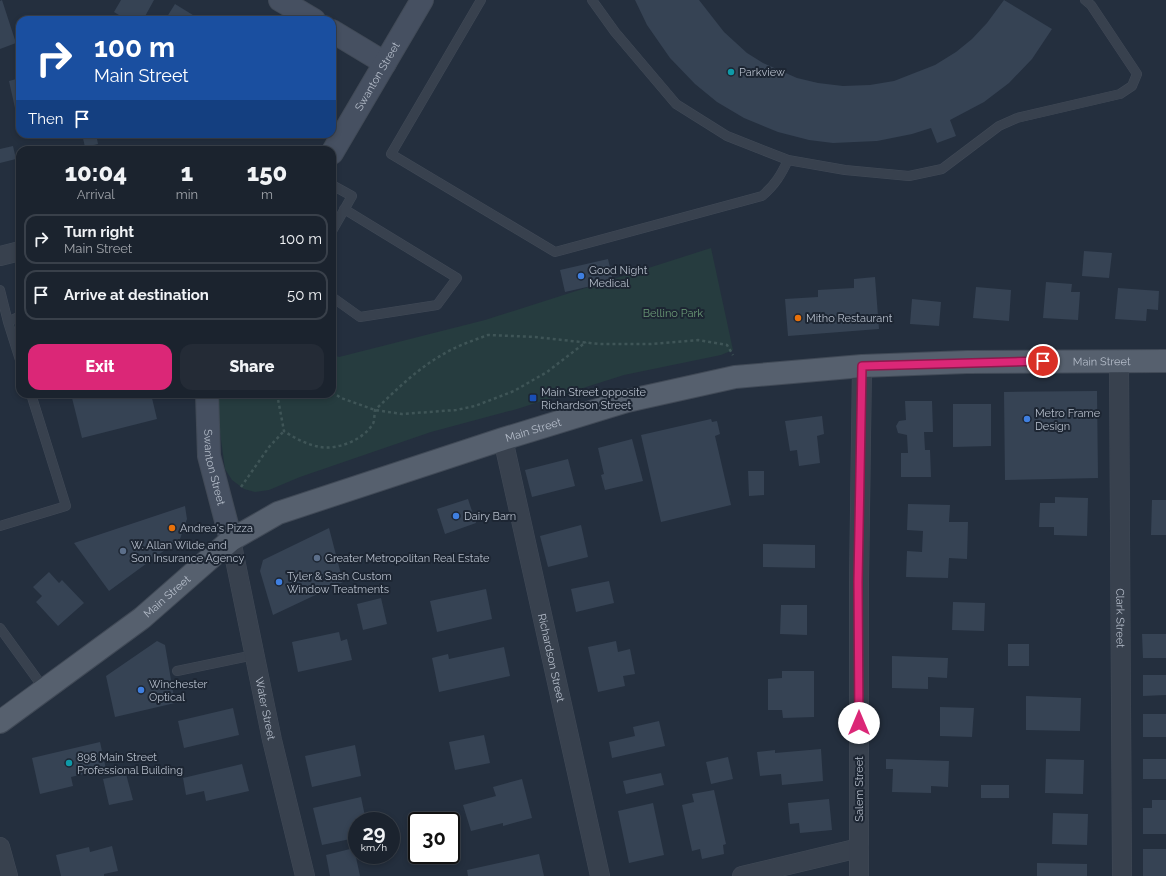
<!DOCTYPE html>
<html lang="en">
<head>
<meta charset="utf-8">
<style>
  :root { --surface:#1b232e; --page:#242b36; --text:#f1f3f6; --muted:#a0a4aa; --line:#39404a; --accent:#db2777 }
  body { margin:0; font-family:Raleway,sans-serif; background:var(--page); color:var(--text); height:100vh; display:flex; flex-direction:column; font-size:15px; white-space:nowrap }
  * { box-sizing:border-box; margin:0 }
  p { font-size:13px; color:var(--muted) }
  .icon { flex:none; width:22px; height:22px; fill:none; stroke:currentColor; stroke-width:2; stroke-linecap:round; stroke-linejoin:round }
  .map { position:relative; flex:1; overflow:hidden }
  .panel { position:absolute; left:16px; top:146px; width:320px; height:252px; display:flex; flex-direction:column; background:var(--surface); border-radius:12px; box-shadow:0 2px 6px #0003,0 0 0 1px var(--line) }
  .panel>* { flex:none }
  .banner { position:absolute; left:16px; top:16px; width:320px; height:122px; border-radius:12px; box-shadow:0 2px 6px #0003,0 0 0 1px var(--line); background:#1a4fa0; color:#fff; overflow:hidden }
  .speed { position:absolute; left:348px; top:812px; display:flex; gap:8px; font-size:20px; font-weight:700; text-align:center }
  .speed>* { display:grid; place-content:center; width:52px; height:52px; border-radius:50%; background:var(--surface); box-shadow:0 2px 6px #0003,0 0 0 1px var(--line); line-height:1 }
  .speed small { font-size:10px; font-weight:400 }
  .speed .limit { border:2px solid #111; border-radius:6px; background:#fff; color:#111 }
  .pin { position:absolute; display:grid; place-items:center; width:34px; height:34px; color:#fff; margin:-17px; border:2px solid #fff; border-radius:50%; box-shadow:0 1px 4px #0007 }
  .me { position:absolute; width:44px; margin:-22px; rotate:0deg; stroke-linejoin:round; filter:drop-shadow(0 0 3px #0008) }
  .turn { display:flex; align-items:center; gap:14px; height:84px; padding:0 12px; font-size:18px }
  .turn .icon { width:52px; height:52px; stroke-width:2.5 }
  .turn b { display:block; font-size:28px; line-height:34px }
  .then { display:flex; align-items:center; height:38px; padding:0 12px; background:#0003; gap:8px; font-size:15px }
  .eta { display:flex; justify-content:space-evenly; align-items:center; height:68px; text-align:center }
  .eta b { font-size:24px; font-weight:800; line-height:28px }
  .action { display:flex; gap:8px; margin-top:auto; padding:8px 12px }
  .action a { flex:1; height:46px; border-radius:12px; background:var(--accent); color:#fff; font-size:16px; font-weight:800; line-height:46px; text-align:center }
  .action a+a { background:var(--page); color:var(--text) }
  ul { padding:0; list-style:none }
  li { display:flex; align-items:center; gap:12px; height:50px; margin:0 8px 6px; padding:0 4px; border:2px solid var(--line); border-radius:12px }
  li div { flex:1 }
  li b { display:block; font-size:15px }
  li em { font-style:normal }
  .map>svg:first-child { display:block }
</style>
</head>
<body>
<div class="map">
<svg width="1166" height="876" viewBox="0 0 1166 876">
  <rect width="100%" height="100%" fill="#242f3e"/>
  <!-- green -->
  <path fill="#263c3f" d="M 711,248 L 733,350 L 721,355 L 624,375 L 517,409 L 431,432 L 300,477 L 269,490 L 255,492 L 244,489 L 232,480 L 225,469 L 219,425 L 218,394 L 332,394 L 332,354 L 339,357 L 485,320 Z"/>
  <!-- building -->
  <path fill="#364354" d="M 2,0 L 16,43 L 0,49 L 0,1 Z
    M 121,0 L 154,0 L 143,20 L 127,20 L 114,12 Z
    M 635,0 L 699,0 L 724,32 L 747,53 L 763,63 L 797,78 L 818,83 L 843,86 L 870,85 L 894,81 L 935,65 L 956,52 L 972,39 L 987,23 L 1004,0 L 1052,29 L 1032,59 L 1009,83 L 984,102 L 950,120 L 956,136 L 937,143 L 931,128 L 912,134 L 877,141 L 833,143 L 809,140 L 778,132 L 744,118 L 717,102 L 695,84 L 670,58 L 647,25 Z
    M 175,4 L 201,20 L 165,20 Z
    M 20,78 L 20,107 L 15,108 L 9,81 Z
    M 82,134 L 96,134 L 98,144 L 85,147 Z
    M 13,146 L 16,159 L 0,163 L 0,149 Z
    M 1084,251 L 1112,253 L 1109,278 L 1082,276 Z
    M 608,259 L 613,281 L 565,292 L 560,270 Z
    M 875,277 L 879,329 L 788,336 L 785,299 L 818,297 L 818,290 L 854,288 L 854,279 Z
    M 1046,282 L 1072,284 L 1071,292 L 1080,292 L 1078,320 L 1043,318 Z
    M 976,287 L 1011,290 L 1009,321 L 973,318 Z
    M 1118,288 L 1159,291 L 1158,310 L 1147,309 L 1146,321 L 1115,319 Z
    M 912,299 L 941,302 L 939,326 L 910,324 Z
    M 1097,391 L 1098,478 L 1005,480 L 1004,392 Z
    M 71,394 L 151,394 L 157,419 L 82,438 Z
    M 905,401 L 932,401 L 933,432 L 924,432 L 925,450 L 930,450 L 931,477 L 901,477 L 901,453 L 908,453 L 907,435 L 898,433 L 896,426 L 899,421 L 906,420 Z
    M 953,404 L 991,404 L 991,446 L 953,447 Z
    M 822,416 L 824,434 L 817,436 L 820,463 L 799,466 L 797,450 L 790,451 L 785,421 Z
    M 711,419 L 712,422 L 717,421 L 720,434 L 715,436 L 731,505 L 661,522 L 641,435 Z
    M 632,439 L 643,481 L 605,490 L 601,475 L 604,474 L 598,448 Z
    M 568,459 L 575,486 L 532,497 L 525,470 Z
    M 748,471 L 764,471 L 764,495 L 749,496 Z
    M 1055,497 L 1088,498 L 1087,536 L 1054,535 L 1054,527 L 1039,527 L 1040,503 L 1055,503 Z
    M 468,499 L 476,523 L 445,534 L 437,509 Z
    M 1152,500 L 1166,500 L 1166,535 L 1151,535 Z
    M 908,504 L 950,505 L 949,522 L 968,522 L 967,559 L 949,558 L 948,578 L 906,577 L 907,551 L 922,552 L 923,531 L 907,530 Z
    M 185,506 L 187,519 L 180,539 L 109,591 L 74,543 Z
    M 581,525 L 588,557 L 548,567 L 540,536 Z
    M 329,528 L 343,582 L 273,615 L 260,571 L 263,560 Z
    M 763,544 L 815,545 L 815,568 L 763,567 Z
    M 49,572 L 59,583 L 62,580 L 84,603 L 58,626 L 36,602 L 42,596 L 33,587 Z
    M 609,581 L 614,603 L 576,612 L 571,589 Z
    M 486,589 L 492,619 L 437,632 L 430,601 Z
    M 381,598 L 387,624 L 363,630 L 357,604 Z
    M 953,602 L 985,603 L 984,631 L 952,630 Z
    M 781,605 L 807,605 L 807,635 L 780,634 Z
    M 339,632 L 341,641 L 347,639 L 352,660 L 298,672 L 292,642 Z
    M 1142,634 L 1166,634 L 1166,658 L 1143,658 Z
    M 157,641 L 165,645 L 175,703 L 115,717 L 106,676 Z
    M 616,641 L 618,652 L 630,649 L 635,674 L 623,676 L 625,686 L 598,692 L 588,647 Z
    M 1008,644 L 1029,644 L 1029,666 L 1008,666 Z
    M 504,647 L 510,676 L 439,692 L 432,658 L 448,654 L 449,659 Z
    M 892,656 L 948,658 L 947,678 L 928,677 L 928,689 L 892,688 Z
    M 782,671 L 814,671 L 814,717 L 783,718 L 782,710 L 768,710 L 768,679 L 782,678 Z
    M 1143,675 L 1166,675 L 1166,695 L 1143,696 Z
    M 1026,696 L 1081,698 L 1080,731 L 1026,730 Z
    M 940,707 L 974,708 L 972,737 L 940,736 Z
    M 233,708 L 239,735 L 184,748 L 178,721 Z
    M 1143,714 L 1166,714 L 1166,737 L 1143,737 Z
    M 659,721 L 665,746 L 612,758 L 609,742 L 635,736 L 633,727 Z
    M 484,735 L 490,763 L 455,770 L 449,742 Z
    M 100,742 L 106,769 L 71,777 L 73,786 L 40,794 L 32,758 Z
    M 355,745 L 361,776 L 312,787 L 305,756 Z
    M 821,749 L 823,781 L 782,785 L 781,774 L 760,776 L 757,752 L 775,750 L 775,753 Z
    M 728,757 L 733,779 L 711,784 L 706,762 Z
    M 886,759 L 949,761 L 948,787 L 931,786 L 931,793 L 892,792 L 893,769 L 886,769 Z
    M 1046,759 L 1084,760 L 1083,794 L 1045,793 Z
    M 1143,759 L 1166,759 L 1166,779 L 1143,779 Z
    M 242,764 L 249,791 L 206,801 L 204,791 L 186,795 L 183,778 Z
    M 661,773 L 664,785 L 626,794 L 623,781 Z
    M 126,774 L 133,800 L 109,805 L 103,779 Z
    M 522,779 L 532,818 L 503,826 L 503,823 L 471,831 L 463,805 L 496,796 L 493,787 Z
    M 981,785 L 1009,785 L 1009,798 L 981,798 Z
    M 714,790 L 726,844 L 723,845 L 724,854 L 702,859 L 700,849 L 692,851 L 682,805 L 694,802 L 692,794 Z
    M 361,797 L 366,821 L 357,821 L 357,830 L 353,830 L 355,838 L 322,845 L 313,808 Z
    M 829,799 L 832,830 L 800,833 L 799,823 L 790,824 L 788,803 Z
    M 1152,800 L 1166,800 L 1166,834 L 1143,834 L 1143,808 L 1152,808 Z
    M 653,803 L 664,855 L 629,863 L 618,811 Z
    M 1053,813 L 1088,814 L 1087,845 L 1052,844 Z
    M 112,846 L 118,871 L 104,874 L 104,876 L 61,876 L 56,855 L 89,847 L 90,852 Z
    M 354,848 L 360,876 L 330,876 L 326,855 Z
    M 1143,849 L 1166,849 L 1166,876 L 1143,876 Z
    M 539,854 L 544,876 L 468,876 L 467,870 Z
    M 1037,863 L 1087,864 L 1087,876 L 1037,876 Z"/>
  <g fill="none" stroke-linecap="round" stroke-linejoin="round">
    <!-- lane casing -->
    <g stroke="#414a57" stroke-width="10">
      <path id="lane" d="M 481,0 L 391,154 L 555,252 L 762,196 C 775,185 781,175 788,160
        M 592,0 L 615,32 L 676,104 L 727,136 L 788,160 L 845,170 L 909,176 L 942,169 L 999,126 L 1017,118 L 1120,94 L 1132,86 L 1137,74 L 1091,5 L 1085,0
        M 332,185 L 352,196 L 332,231
        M 0,290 L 8,322 L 20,316
        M 332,297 L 360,317 L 437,305 L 457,278 L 344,209
        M 8,322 L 20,360
        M 0,526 L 66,506 L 31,394
        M 0,628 L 45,690
        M 177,671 L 254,655"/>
    </g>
    <!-- street casing -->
    <g stroke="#414a57" stroke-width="20">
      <g id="street">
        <path d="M 0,256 L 20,251"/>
        <path id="s1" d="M 1119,360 L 1122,876"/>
        <path id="s2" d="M 503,439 L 600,876"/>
        <path id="s3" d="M 231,540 L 272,740 L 305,876"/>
        <path d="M 0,847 L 8,876"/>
        <path d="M 742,876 L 859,848"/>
        <path d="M 859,876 L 859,582 L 862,366"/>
      </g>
    </g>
    <!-- secondary casing -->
    <g stroke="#414a57" stroke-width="24">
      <g id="secondary">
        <path d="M 280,0 L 314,20"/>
        <path d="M 332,31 L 385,63"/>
        <path id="s4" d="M 332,153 L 422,0"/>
        <path id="s5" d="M 207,394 L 209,456 L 231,540"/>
      </g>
    </g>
    <!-- primary casing -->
    <g stroke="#414a57" stroke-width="24">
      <g id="primary">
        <path id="s6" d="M 0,722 L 142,618 L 231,540 L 278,513 L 503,439 L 627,401 L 735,377 L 862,366 L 967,362 L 1166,361"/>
      </g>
    </g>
    <!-- path -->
    <path stroke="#3f5557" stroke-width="2.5" stroke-dasharray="3 3" stroke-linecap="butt" d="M 332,392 L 341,398 L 375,410 L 402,414 L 456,410 L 475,406 L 514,391 L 547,372 L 586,342
      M 277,394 L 284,431 C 294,438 308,445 320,447 C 337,450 363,440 372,425 C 375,422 374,415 375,410 C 395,391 417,369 442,355 C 456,346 472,341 488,335 L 535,337 L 599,344 L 651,344 L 698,340 L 727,345 L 733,355
      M 241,487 L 269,447 L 284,431"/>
    <!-- lane -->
    <use href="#lane" stroke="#38414e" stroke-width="9"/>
    <!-- street -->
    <use href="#street" stroke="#38414e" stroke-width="19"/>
    <!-- secondary -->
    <use href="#secondary" stroke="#465061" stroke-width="22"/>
    <!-- primary -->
    <use href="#primary" stroke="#56606e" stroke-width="22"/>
  </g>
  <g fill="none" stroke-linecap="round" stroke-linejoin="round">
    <!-- route casing -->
    <g stroke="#8e194d" stroke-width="10">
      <path id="route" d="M 859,723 L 858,582 L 862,366 L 1043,361"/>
    </g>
    <!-- route -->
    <use href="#route" stroke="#db2777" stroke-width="7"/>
  </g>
  <!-- markers -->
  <g fill="#0f9aa8" stroke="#1d2633" stroke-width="1.5">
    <circle cx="731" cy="72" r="4"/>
    <circle cx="69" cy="763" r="4"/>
  </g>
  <g fill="#3f7fe0" stroke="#1d2633" stroke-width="1.5">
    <circle cx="581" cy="276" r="4"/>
    <circle cx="1027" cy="419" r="4"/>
    <circle cx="456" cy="516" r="4"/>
    <circle cx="279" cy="582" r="4"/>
    <circle cx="141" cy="690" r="4"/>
  </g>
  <g fill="#e8710a" stroke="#1d2633" stroke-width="1.5">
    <circle cx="798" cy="318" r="4"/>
    <circle cx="172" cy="528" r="4"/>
  </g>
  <rect fill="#1a4fb4" stroke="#1d2633" stroke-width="1.5" x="529" y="394" width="8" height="8" rx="2"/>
  <g fill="#5c6f8a" stroke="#1d2633" stroke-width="1.5">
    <circle cx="123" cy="551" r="4"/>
    <circle cx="317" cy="558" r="4"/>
  </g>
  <g text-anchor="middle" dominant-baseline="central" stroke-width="4" stroke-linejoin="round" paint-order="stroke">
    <!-- poi labels -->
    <g font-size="11" fill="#b4bcc9" stroke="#1d2633" text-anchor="start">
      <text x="739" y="72">Parkview</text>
      <text x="589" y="270">Good Night<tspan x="589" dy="13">Medical</tspan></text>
      <text x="806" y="318">Mitho Restaurant</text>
      <text x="541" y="392">Main Street opposite<tspan x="541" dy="13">Richardson Street</tspan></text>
      <text x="1035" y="413">Metro Frame<tspan x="1035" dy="13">Design</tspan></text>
      <text x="464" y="516">Dairy Barn</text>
      <text x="180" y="528">Andrea's Pizza</text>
      <text x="131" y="545">W. Allan Wilde and<tspan x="131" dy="13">Son Insurance Agency</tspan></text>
      <text x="325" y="558">Greater Metropolitan Real Estate</text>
      <text x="287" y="576">Tyler &amp; Sash Custom<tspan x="287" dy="13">Window Treatments</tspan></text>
      <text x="149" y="684">Winchester<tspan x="149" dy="13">Optical</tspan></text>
      <text x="77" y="757">898 Main Street<tspan x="77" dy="13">Professional Building</tspan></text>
    </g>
    <!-- street labels -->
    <g font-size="11" fill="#b4bcc9" stroke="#1d2633">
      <text stroke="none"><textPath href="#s4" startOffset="89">Swanton Street</textPath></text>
      <text stroke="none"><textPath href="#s6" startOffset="1193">Main Street</textPath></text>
      <text stroke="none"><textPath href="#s6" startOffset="617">Main Street</textPath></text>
      <text stroke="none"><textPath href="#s5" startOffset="74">Swanton Street</textPath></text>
      <text stroke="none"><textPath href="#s6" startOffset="209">Main Street</textPath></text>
      <text stroke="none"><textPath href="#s1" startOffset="258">Clark Street</textPath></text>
      <text stroke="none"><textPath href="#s2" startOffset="224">Richardson Street</textPath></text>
      <text stroke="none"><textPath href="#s3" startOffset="172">Water Street</textPath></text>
      <text transform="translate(859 789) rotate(-90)">Salem Street</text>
    </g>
    <!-- park labels -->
    <g font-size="11" fill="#6b9a76" stroke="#1d2633">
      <text x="673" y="313">Bellino Park</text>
    </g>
  </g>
</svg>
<div class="speed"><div>29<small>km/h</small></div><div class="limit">30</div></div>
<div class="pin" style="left:1043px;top:361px;background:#d93025"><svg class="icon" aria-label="arrive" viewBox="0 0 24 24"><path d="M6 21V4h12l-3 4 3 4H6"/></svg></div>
<svg class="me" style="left:859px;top:723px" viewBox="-20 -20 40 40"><circle r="19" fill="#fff"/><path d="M0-13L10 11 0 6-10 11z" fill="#db2777"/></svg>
<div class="banner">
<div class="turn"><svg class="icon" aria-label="right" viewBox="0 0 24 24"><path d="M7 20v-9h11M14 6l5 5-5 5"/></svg><div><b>100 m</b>Main Street</div></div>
<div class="then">Then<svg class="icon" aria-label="arrive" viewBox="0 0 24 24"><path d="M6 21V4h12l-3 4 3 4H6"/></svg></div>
</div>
<section class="panel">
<div class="eta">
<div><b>10:04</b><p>Arrival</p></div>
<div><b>1</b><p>min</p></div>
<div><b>150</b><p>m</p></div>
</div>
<ul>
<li><svg class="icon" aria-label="right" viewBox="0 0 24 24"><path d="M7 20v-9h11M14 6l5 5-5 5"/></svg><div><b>Turn right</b><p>Main Street</p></div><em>100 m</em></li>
<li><svg class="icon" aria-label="arrive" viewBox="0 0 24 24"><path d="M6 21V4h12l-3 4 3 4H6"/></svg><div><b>Arrive at destination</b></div><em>50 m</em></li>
</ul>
<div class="action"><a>Exit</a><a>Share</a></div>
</section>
</div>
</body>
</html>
